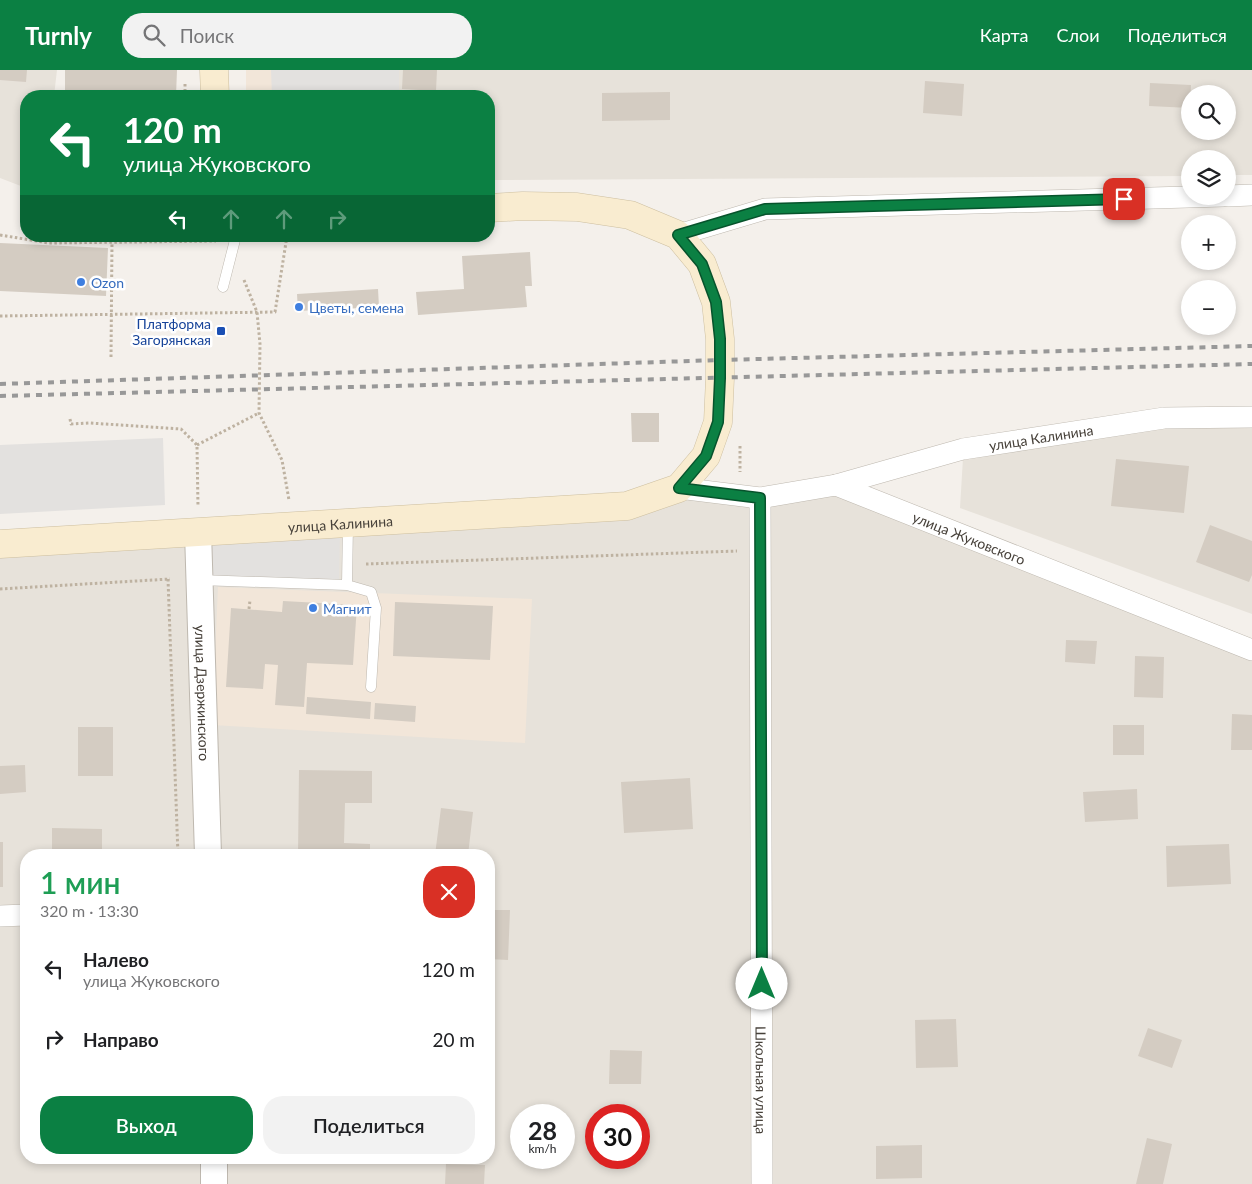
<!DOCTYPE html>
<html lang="ru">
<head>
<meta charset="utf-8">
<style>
  :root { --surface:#fff; --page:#f2f2f2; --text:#202124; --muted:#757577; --accent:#0b8043 }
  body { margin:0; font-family:Lato,sans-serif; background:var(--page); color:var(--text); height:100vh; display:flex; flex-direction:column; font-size:19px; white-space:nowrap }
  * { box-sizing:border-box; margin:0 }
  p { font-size:16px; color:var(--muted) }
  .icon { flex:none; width:28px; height:28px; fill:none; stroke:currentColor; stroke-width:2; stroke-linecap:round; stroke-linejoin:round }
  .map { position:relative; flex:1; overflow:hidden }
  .sheet { position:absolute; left:20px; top:779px; width:475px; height:315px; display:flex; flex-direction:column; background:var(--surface); border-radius:20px; box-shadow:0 2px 8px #0003 }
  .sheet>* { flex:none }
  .banner { position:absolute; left:20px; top:20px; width:475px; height:152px; border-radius:20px; box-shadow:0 2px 8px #0003; background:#0b8043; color:#fff; overflow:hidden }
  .tools { position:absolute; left:1181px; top:15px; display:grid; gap:10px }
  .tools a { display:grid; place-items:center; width:55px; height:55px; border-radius:50%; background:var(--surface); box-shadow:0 2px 8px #0003; font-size:25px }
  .speed { position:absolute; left:510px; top:1034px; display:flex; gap:10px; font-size:25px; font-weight:700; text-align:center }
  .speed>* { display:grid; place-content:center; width:65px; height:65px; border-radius:50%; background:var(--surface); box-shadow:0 2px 8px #0003; line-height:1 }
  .speed small { font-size:12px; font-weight:400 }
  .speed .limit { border:8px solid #d22; background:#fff; color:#111 }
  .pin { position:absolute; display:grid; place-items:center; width:42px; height:42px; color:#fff; margin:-21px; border-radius:10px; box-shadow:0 2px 8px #0006 }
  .me { position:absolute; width:55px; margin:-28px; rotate:0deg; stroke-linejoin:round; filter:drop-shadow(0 0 4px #0008) }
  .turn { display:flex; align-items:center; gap:18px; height:105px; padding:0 20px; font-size:22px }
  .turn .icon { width:65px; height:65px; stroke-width:2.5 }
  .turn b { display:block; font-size:35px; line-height:42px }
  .lanes { display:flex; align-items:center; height:48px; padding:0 20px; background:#0003; justify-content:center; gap:25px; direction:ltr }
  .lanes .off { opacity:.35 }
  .round { display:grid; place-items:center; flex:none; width:52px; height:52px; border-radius:20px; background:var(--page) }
  .overview { display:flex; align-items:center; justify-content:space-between; height:85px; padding:0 20px }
  h1 { font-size:30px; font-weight:600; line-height:38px; color:#1e9e55 }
  .action { display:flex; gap:10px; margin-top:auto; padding:10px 20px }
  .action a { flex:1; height:58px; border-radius:20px; background:var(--accent); color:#fff; font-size:20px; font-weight:600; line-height:58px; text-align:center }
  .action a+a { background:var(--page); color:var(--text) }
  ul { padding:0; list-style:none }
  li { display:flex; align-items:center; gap:15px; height:70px; padding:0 20px }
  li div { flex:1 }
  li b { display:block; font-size:19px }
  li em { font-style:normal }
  header { display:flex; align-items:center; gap:30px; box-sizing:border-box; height:70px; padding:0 25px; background:var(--accent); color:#fff }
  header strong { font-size:24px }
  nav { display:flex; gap:28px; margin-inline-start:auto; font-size:18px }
  .search { width:350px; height:45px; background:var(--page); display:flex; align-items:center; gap:12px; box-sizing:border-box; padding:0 18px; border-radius:20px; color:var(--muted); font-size:19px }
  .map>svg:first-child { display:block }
</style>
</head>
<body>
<header>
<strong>Turnly</strong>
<div class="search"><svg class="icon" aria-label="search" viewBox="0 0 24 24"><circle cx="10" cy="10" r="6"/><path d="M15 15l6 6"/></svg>Поиск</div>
<nav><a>Карта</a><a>Слои</a><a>Поделиться</a></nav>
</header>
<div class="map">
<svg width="1252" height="1114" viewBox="0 0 1252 1114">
  <rect width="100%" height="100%" fill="#f4f0eb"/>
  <!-- residential -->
  <path fill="#e7e2da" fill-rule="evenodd" d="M 0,0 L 57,0 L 54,26 L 26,26 L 26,118 L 0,108 Z
    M 399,0 L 1252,0 L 1252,105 L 1228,105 L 1228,89 L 1190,89 L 1190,106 L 489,110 L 489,26 L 399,26 ZM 1190,24 L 1228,24 L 1228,61 L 1190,61 Z
    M 1161,357 L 1252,357 L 1252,544 L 960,438 L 963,388 Z
    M 836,415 L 1252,580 L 1252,1114 L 0,1114 L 0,474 L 679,418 L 760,428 ZM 26,785 L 489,785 L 489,1088 L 26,1088 ZM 521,1045 L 564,1045 L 564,1088 L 521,1088 ZM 596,1045 L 639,1045 L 639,1088 L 596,1088 Z"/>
  <!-- commercial -->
  <path fill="#f2e6d9" d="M 246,0 L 399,0 L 399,26 L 246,26 Z
    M 218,517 L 532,529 L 525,673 L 212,655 Z"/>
  <!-- parking -->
  <path fill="#e3e1df" d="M 271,0 L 399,0 L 399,26 L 272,26 Z
    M 163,368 L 165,435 L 0,444 L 0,375 Z
    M 340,459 L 339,509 L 208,507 L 207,466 Z"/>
  <!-- building -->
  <path fill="#d4ccc2" d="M 0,0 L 27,0 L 26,12 L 0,10 Z
    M 65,0 L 177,0 L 176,26 L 65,26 Z
    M 403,0 L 437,0 L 436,21 L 402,19 Z
    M 925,11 L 964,14 L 962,46 L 923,43 Z
    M 1150,13 L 1191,15 L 1190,38 L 1149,36 Z
    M 670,22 L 670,50 L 602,51 L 602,23 Z
    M 0,173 L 108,178 L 106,226 L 0,221 Z
    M 530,182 L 532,216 L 525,216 L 527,237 L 418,245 L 416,222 L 464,219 L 462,186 Z
    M 378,219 L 379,237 L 298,241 L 297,224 Z
    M 631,343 L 659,343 L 659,372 L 632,372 Z
    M 1116,389 L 1189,396 L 1184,443 L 1111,436 Z
    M 1210,455 L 1252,471 L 1252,505 L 1249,512 L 1196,492 Z
    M 283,531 L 357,535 L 353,595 L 307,593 L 304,637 L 275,635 L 278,595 L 265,594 L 263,619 L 226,617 L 231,538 L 282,542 Z
    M 395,532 L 493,536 L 490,590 L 393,586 Z
    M 1066,570 L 1097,571 L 1095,594 L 1065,592 Z
    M 1135,586 L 1164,587 L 1163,628 L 1134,627 Z
    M 307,627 L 371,632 L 370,649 L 306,644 Z
    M 375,633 L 416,636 L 415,652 L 374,649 Z
    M 1232,644 L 1252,645 L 1252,680 L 1231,680 Z
    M 1113,655 L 1144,655 L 1144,685 L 1113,685 Z
    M 78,657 L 113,657 L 113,706 L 78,706 Z
    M 25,695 L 26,722 L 0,724 L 0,696 Z
    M 299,700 L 372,701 L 372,733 L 345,733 L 344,773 L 370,774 L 370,785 L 298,785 Z
    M 690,708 L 693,759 L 624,763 L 621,712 Z
    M 1137,719 L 1138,749 L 1085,752 L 1083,722 Z
    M 441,738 L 473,742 L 468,785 L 435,785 Z
    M 52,758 L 102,759 L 102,785 L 52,785 Z
    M 0,772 L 3,772 L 3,817 L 0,817 Z
    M 1229,774 L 1231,814 L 1167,817 L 1166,776 Z
    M 489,840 L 510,840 L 508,890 L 489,889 Z
    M 956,949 L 958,997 L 916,998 L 915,950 Z
    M 1148,958 L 1182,970 L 1172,998 L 1138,986 Z
    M 610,980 L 642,981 L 641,1014 L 609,1014 Z
    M 1147,1068 L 1172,1074 L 1163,1114 L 1136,1114 Z
    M 922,1075 L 922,1108 L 876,1109 L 876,1076 Z
    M 446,1094 L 485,1095 L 484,1114 L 445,1114 Z"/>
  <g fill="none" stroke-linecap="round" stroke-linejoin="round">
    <!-- service casing -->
    <g stroke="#beb8af" stroke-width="11">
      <path id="service" d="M 223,217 L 236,166
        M 199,510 L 347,515 L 348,453
        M 347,515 L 371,522 L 376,538 L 371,617"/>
    </g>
    <!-- minor casing -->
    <g stroke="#beb8af" stroke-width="22">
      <g id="minor">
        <path d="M 1228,126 L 1252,125"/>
        <path d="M 678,165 L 765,139 L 1223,126"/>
        <path id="s1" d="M 836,415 L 963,379 L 1164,348 L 1252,347"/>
        <path id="s2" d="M 679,418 L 760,428 L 836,415 L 1252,580"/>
        <path id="s3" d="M 760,428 L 762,1114"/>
        <path d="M 0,846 L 26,845"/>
      </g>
    </g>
    <!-- tertiary casing -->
    <g stroke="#beb8af" stroke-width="28">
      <g id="tertiary">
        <path id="s4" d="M 198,462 L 208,785"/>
        <path d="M 214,1088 L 214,1114"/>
      </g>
    </g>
    <!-- secondary casing -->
    <g stroke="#cdbfa0" stroke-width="29">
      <g id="secondary">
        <path d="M 214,0 L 215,26"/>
        <path id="s5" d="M 0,474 L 627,436 L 679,418 L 706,386 L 718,352 L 720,308 L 720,269 L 716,232 L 702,194 L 678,165 L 630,145 L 577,137 L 523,136 L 489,138"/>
      </g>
    </g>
    <!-- path -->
    <path stroke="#beb2a1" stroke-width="3" stroke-dasharray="2.5 2.5" stroke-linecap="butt" d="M 185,14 L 185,26
      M 0,165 L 49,173 L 216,171
      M 244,210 L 257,242 L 260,274 L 259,343 L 282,390 L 289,430
      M 0,246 L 275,242 L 287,166
      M 111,287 L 112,172
      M 70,349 L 71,354 L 90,353 L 181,359 L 197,375 L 198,437
      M 197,375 L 259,343
      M 740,376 L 740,402
      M 366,494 L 737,481
      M 168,509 L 178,785
      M 0,519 L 170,509
      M 249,539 L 250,530"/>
    <!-- service -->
    <use href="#service" stroke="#fff" stroke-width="10"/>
    <!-- minor -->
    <use href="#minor" stroke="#fff" stroke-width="21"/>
    <!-- tertiary -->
    <use href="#tertiary" stroke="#fff" stroke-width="26"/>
    <!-- secondary -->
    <use href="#secondary" stroke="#f9ecd0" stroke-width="28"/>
    <!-- rail -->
    <path stroke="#989898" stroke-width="4" stroke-dasharray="6 6" stroke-linecap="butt" d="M 0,314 L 720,290 L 1252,276
      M 0,326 L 1252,294"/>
  </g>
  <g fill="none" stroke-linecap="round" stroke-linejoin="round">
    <!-- route casing -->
    <g stroke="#07532c" stroke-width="12">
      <path id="route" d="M 762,914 L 760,428 L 679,418 L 706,386 L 718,352 L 720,308 L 720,269 L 716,232 L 702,194 L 678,165 L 765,139 L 1124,129"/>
    </g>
    <!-- route -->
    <use href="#route" stroke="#0b8043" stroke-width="9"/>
  </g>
  <!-- markers -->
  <g fill="#3f7fe0" stroke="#fff" stroke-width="2">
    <circle cx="81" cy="212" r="5"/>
    <circle cx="299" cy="237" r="5"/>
    <circle cx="313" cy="538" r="5"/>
  </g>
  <rect fill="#1a4fb4" stroke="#fff" stroke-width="2" x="216" y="256" width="10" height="10" rx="2.5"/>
  <g text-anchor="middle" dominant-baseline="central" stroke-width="5" stroke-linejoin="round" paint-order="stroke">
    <!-- shop labels -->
    <g font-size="14" fill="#366cbe" stroke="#fff" text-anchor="start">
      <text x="91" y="212">Ozon</text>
      <text x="309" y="237">Цветы, семена</text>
      <text x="323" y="538">Магнит</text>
    </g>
    <!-- transit labels -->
    <g font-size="14" fill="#164399" stroke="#fff" text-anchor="end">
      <text x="211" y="253">Платформа<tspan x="211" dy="16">Загорянская</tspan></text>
    </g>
    <!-- street labels -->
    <g font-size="14" fill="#47413a" stroke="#fff">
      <text stroke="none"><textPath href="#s1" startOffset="211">улица Калинина</textPath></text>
      <text stroke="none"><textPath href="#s5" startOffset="341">улица Калинина</textPath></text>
      <text stroke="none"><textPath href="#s2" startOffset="302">улица Жуковского</textPath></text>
      <text stroke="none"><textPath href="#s4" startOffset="161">улица Дзержинского</textPath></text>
      <text stroke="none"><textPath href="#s3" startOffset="582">Школьная улица</textPath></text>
    </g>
  </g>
</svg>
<div class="tools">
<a><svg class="icon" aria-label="search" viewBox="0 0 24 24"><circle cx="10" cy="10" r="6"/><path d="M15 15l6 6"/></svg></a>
<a><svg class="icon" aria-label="layers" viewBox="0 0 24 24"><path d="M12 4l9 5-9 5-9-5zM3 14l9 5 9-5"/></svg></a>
<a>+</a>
<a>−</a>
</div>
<div class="speed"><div>28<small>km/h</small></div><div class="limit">30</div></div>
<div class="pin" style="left:1124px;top:129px;background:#d93025"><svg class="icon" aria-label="arrive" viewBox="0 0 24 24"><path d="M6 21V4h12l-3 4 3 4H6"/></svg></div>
<svg class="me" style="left:762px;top:914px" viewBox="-20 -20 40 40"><circle r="19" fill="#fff"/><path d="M0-13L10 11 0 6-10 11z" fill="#0b8043"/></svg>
<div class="banner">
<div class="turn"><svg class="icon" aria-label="left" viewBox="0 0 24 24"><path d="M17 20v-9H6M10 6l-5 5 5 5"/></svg><div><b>120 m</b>улица Жуковского</div></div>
<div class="lanes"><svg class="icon" aria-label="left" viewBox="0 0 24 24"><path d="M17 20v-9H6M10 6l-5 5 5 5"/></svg><svg class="icon off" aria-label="ahead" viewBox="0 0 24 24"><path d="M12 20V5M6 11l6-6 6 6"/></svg><svg class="icon off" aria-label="ahead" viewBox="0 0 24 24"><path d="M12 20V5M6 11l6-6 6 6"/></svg><svg class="icon off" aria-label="right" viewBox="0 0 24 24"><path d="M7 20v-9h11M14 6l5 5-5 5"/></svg></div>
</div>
<section class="sheet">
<div class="overview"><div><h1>1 мин</h1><p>320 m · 13:30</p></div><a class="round" style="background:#d93025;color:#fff"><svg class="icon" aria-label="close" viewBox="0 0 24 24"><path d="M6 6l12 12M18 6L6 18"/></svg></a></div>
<ul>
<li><svg class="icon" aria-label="left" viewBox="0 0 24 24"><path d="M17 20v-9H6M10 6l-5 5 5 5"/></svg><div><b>Налево</b><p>улица Жуковского</p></div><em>120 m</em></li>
<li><svg class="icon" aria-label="right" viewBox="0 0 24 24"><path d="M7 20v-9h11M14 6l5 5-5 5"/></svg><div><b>Направо</b></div><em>20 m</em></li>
</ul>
<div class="action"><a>Выход</a><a>Поделиться</a></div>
</section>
</div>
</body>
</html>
